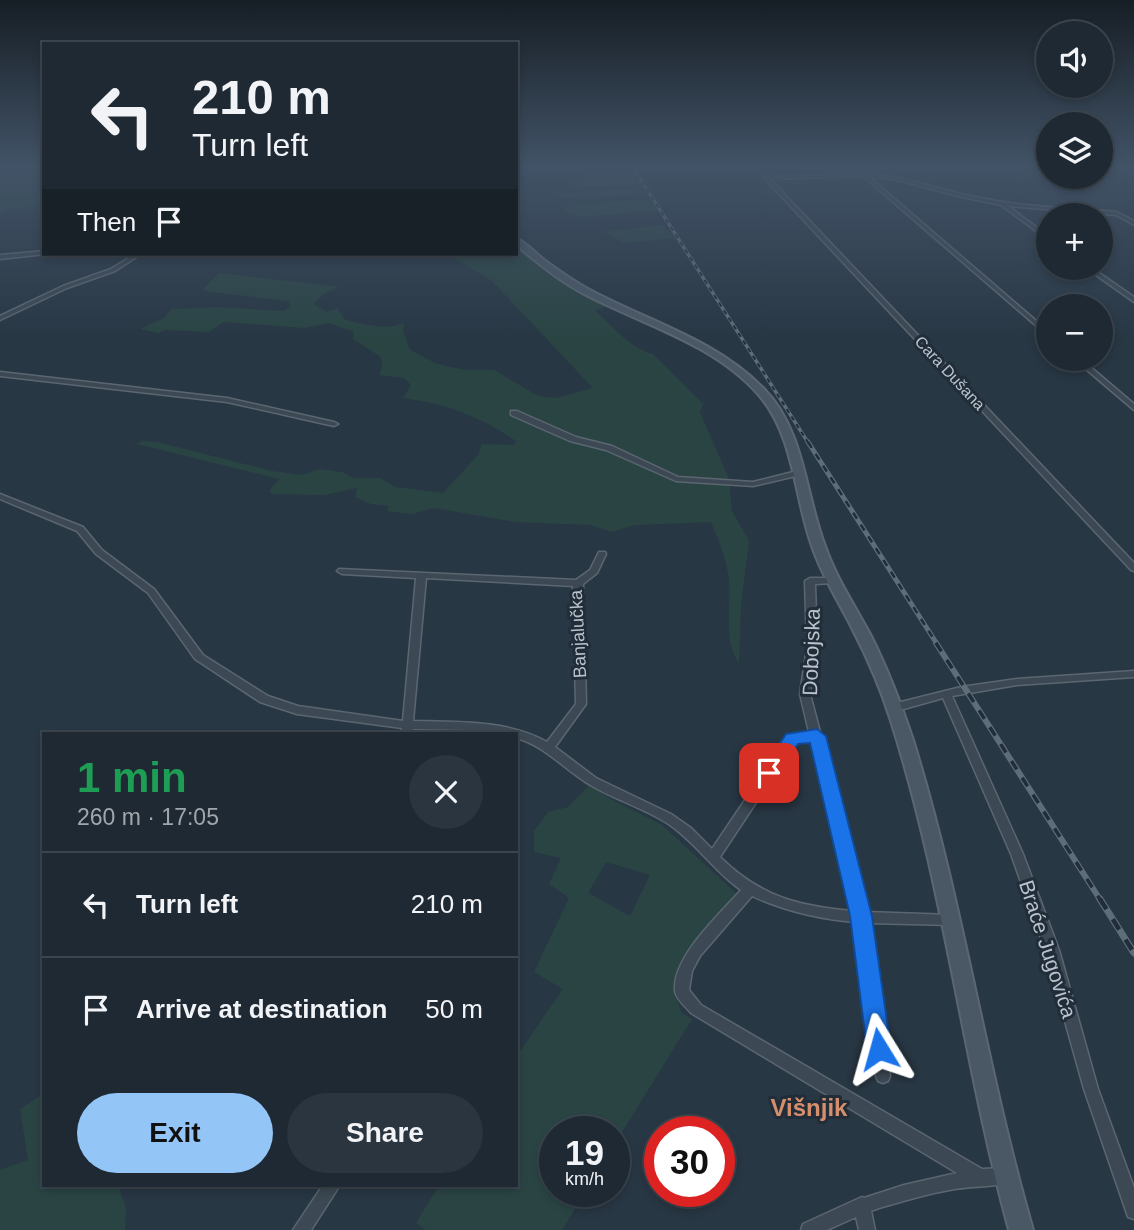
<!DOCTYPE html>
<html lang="en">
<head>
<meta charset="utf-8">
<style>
  :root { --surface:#1e2933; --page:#2b353f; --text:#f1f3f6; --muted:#a1a6ac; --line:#3c454e; --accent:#94c5f7 }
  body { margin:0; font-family:Arial,sans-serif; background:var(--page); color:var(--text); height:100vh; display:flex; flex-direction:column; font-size:26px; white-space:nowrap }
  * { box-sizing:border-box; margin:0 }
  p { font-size:23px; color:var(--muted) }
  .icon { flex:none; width:38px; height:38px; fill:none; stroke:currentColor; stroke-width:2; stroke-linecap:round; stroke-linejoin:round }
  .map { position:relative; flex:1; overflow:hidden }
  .drawer { position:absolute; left:42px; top:732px; width:476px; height:455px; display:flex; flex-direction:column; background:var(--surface); border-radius:0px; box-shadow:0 4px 10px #0003,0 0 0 2px var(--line) }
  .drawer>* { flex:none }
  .top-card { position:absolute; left:42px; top:42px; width:476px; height:214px; border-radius:0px; box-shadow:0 4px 10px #0003,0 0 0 2px var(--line); background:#1e2933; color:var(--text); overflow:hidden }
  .fabs { position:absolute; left:1036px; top:21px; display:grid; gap:14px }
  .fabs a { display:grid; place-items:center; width:77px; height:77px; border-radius:50%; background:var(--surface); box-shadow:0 4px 10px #0003,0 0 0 2px var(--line); font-size:35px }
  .speed { position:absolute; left:539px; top:1116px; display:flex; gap:14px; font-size:35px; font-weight:700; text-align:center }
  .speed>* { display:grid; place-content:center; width:91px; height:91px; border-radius:50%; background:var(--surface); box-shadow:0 4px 10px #0003,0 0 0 2px var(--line); line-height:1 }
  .speed small { font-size:18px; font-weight:400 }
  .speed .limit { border:10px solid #d22; background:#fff; color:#111 }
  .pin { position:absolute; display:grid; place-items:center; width:60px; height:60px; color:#fff; margin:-30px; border-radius:14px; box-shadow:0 4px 10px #0006 }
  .me { position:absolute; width:77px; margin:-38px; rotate:352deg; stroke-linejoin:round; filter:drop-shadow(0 0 5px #0008) }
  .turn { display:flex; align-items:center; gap:24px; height:147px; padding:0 35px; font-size:32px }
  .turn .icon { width:91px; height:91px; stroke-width:2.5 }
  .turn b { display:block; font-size:49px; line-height:60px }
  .then { display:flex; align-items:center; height:66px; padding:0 35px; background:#0003; gap:14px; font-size:26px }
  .round { display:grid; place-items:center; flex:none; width:74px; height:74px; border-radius:37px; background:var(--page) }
  .headline { display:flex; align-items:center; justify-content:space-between; height:119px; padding:0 35px }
  h1 { font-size:42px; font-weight:600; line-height:52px; color:#1e9e55 }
  .button { display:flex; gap:14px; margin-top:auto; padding:14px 35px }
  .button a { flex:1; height:80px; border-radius:42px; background:var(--accent); color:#111; font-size:28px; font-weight:600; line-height:80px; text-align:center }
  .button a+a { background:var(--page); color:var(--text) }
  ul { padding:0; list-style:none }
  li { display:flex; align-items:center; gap:21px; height:105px; padding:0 35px; border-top:2px solid var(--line) }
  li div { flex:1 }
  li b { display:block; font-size:26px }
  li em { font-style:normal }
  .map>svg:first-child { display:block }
</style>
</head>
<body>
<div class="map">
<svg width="1134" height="1230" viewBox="0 0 1134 1230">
  <rect width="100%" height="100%" fill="#283744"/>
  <!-- green -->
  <path fill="#2a4444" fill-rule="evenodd" d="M 0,166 L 44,166 L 44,213 L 38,213 L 42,207 L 11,208 L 0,214 Z
    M 619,166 L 627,166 L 638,184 L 565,187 L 574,184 L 569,181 L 587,179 L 584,176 L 586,173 L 578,171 L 622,168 Z
    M 641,189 L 646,195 L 561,198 L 557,193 Z
    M 649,201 L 658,211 L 580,217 L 569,214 L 564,208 L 571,207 L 569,204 Z
    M 663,225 L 675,238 L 625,243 L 604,232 Z
    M 516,248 L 575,292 L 611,306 L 595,310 C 612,326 630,348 653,354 L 703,404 L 700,412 L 729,479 L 732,511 L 749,541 L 741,606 L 739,663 C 723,642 731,606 729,581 C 727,560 719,541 711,522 L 635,525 L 611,532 L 591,525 L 516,522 L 434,508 L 412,514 L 387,511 L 389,506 L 371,504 L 355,497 L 357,488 L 324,495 L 272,494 L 269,491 L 279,479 L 137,444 L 143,441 L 157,442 L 272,471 L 303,475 L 319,469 L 342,472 L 353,478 L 380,478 L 395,487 L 443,493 L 478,455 L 482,444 L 514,445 L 516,441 C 480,416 446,404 403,398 L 411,385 L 404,378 L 379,375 L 382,367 L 381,357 L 353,339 L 354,332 L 329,323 L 305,328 L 224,322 L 209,332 L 165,330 L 159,333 L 140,329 L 164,318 L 172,309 L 219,307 L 284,311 L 291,306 L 288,301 L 205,291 L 204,288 L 219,273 L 339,287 L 323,294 L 313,304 L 327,312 L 337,308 L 344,319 C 351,322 378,327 386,327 C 392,327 398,324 404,323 L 403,331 L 410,350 L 437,364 L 466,370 L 494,370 L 538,396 L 557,398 L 593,388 L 492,281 L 456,259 L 455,254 L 516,254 Z
    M 589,785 L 616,802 L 662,825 L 736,893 L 688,952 L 673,990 L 682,1013 L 692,1019 L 614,1145 L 614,1132 L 555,1132 L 555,1192 L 585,1192 L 562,1230 L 426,1230 L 416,1223 L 439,1185 L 516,1185 L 516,1057 L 563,989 L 534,972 L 569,898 L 549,884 L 561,858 L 534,852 L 534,831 L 548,812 L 568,807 ZM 606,862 L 650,875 L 630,916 L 588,893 Z
    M 44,1093 L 44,1185 L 118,1185 L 126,1209 L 125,1230 L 0,1230 L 0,1170 L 28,1160 L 20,1109 Z"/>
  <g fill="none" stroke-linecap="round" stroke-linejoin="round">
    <!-- minor casing -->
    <g stroke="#5b6671" stroke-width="3">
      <path id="minor" d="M 864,174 C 903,175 938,190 976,197 C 1022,207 1070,208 1117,212 L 1134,221 L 1134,225 L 1116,215 L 1008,206 L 1048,236 L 1048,240 L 1001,205 L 962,197 L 893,179 L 869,177 L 1048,331 L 1048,336 L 863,176 L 770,179 L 1134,563 L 1134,571 L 1131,570 L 764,178 L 766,177 Z
        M 44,251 L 44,254 L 46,254 L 0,259 L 0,255 Z
        M 135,254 L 141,254 L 115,271 L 67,288 L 0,320 L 0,316 L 63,286 L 111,269 Z
        M 1086,268 L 1092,268 L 1134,297 L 1134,302 Z
        M 1074,359 L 1081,359 L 1134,404 L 1134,410 Z
        M 0,372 L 227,398 L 334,422 L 338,424 L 334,426 L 227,402 L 0,376 Z
        M 511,411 L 517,411 L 576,437 L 612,446 L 678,477 L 753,482 L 797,471 L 801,473 L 800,475 L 753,486 L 676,481 L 606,450 L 570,441 L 511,415 Z
        M 0,494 L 83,527 L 102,550 L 154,589 L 203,655 L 268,696 L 298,706 L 403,721 L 416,578 L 342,574 L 337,571 L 339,569 L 576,580 L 590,570 L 599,552 L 605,552 L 606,554 L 597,573 L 583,584 L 586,704 L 555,747 L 596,778 L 671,814 L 691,828 L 712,849 L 788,736 L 809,732 L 800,694 L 807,648 L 805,581 L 810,578 L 837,578 L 839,580 L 834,583 L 815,584 L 817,648 L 810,694 L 820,732 L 822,735 L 821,737 L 866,912 L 952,915 L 957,916 L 958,920 L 957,924 L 952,925 L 868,923 L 890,1076 L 888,1081 L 883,1083 L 878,1081 L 876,1076 L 855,922 C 819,919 785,911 752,896 L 700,956 L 692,971 L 689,990 L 701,1005 L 982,1169 L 1005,1168 L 1011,1170 L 1013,1176 L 1011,1182 C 997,1187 971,1186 955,1189 C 929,1193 904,1201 879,1208 L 871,1211 L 875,1230 L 859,1230 L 856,1217 L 827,1230 L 801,1230 L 803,1224 L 862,1197 L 864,1198 L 904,1185 L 957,1173 L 691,1013 C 686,1007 676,999 675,991 C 672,957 720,914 741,890 C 715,872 697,844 670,825 C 643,807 611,799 584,781 C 561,766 543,745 516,738 L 516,733 L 492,733 L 471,730 L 413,729 L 412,733 L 402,733 L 402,728 L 297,714 L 260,702 L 195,659 L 148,593 L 96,554 L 77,531 L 0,499 ZM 426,578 L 573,586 L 576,704 L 547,742 C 509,720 456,722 413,721 ZM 811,740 L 853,911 C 798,906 761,897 720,857 L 796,742 Z
        M 1134,671 L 1134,677 L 1017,685 L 952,696 L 1023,854 L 1059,950 L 1098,1089 L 1134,1188 L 1134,1219 L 1128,1217 L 1126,1211 L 1084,1089 L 1045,950 L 1011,854 L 943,698 L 893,712 L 889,711 L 888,708 L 889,705 L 961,687 L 1017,679 Z
        M 323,1185 L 340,1185 L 311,1230 L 293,1230 Z"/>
    </g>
    <!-- secondary casing -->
    <g stroke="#5b6671" stroke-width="4">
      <path id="secondary" d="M 516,238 C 526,243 535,252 544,260 C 558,270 573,281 588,289 C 647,321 715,339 763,388 C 805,430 805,494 825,546 C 836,578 855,606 871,636 C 888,670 901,704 913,740 C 963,901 986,1068 1033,1230 L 1009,1230 C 963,1062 944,887 891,721 C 881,689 868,659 853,630 C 839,602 822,576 812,546 C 794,497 795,436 758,394 C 715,345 645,325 588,296 C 564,284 543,267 522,250 L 516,244 Z"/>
    </g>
    <!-- minor -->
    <use href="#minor" fill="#3c4853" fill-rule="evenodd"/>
    <!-- secondary -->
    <use href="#secondary" fill="#4a5866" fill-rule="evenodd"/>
    <!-- rail-far3 casing -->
    <g stroke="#5e6d7a" stroke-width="3.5">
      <path id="rail-far3" d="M 632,166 L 809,444"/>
    </g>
    <!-- rail-far2 casing -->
    <g stroke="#5e6d7a" stroke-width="5">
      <path id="rail-far2" d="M 808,442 L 937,644"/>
    </g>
    <!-- rail-far1 casing -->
    <g stroke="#5e6d7a" stroke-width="6">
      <path id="rail-far1" d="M 936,643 L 1101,901"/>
    </g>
    <!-- rail casing -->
    <g stroke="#5e6d7a" stroke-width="7">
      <path id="rail" d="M 1100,899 L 1134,953"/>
    </g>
    <!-- rail-far3 -->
    <use href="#rail-far3" stroke="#212d39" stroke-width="2" stroke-dasharray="4.5" stroke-linecap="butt"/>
    <!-- rail-far2 -->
    <use href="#rail-far2" stroke="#212d39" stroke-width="2.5" stroke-dasharray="7" stroke-linecap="butt"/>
    <!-- rail-far1 -->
    <use href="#rail-far1" stroke="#212d39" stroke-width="3.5" stroke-dasharray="10" stroke-linecap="butt"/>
    <!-- rail -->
    <use href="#rail" stroke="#212d39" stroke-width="4.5" stroke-dasharray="12" stroke-linecap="butt"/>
  </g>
  <!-- sky -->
  <linearGradient id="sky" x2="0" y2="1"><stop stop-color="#161e25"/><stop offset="0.49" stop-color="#425367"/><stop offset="1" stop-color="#425367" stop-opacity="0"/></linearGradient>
  <rect width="1134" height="338" fill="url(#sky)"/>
  <!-- route -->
  <path fill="#1a73e8" stroke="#114b97" stroke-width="2" d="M 817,729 L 826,736 L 872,916 L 891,1049 L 888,1057 L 879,1060 L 871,1057 L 867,1049 L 850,916 L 810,743 L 798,744 L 776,778 L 769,780 L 760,773 L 786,734 Z"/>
  <g text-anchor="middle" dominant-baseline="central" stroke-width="6" stroke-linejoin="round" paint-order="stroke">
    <!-- far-street labels -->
    <g font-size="16" fill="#bac3cd" stroke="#212d39">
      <text transform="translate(950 373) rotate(47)">Cara Dušana</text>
    </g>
    <!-- street labels -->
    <g font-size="18" fill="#bac3cd" stroke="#212d39">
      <text transform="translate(578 634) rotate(-93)">Banjalučka</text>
    </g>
    <!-- near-street labels -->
    <g font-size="21" fill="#bac3cd" stroke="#212d39">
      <text transform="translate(811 652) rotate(-88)">Dobojska</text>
      <text transform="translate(1048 949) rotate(72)">Braće Jugovića</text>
    </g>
    <!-- near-quarter labels -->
    <g font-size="24" font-weight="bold" fill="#d68f6c" stroke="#212d39">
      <text x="809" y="1107">Višnjik</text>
    </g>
  </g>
</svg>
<div class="fabs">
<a><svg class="icon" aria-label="sound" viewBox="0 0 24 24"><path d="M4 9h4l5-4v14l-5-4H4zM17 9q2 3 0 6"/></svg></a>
<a><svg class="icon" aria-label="layers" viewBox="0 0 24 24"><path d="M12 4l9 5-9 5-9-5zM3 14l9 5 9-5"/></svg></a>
<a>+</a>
<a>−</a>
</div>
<div class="speed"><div>19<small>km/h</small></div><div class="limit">30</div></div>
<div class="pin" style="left:769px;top:773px;background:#d93025"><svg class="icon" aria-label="arrive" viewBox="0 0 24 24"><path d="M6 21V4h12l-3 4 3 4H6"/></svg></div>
<svg class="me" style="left:879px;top:1049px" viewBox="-20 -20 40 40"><path d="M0-17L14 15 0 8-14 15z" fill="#1a73e8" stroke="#fff" stroke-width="4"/></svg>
<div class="top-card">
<div class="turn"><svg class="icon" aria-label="left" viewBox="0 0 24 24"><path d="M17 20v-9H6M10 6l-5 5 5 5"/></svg><div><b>210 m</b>Turn left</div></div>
<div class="then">Then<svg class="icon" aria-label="arrive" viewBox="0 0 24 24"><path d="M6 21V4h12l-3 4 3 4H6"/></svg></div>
</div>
<section class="drawer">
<div class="headline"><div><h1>1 min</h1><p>260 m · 17:05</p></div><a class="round"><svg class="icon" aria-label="close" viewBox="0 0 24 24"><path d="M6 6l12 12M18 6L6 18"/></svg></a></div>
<ul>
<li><svg class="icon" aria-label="left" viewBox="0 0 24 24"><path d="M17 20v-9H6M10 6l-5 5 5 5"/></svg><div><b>Turn left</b></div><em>210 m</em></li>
<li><svg class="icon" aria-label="arrive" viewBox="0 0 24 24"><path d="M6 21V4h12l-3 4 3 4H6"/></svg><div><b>Arrive at destination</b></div><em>50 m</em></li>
</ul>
<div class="button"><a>Exit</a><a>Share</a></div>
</section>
</div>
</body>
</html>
